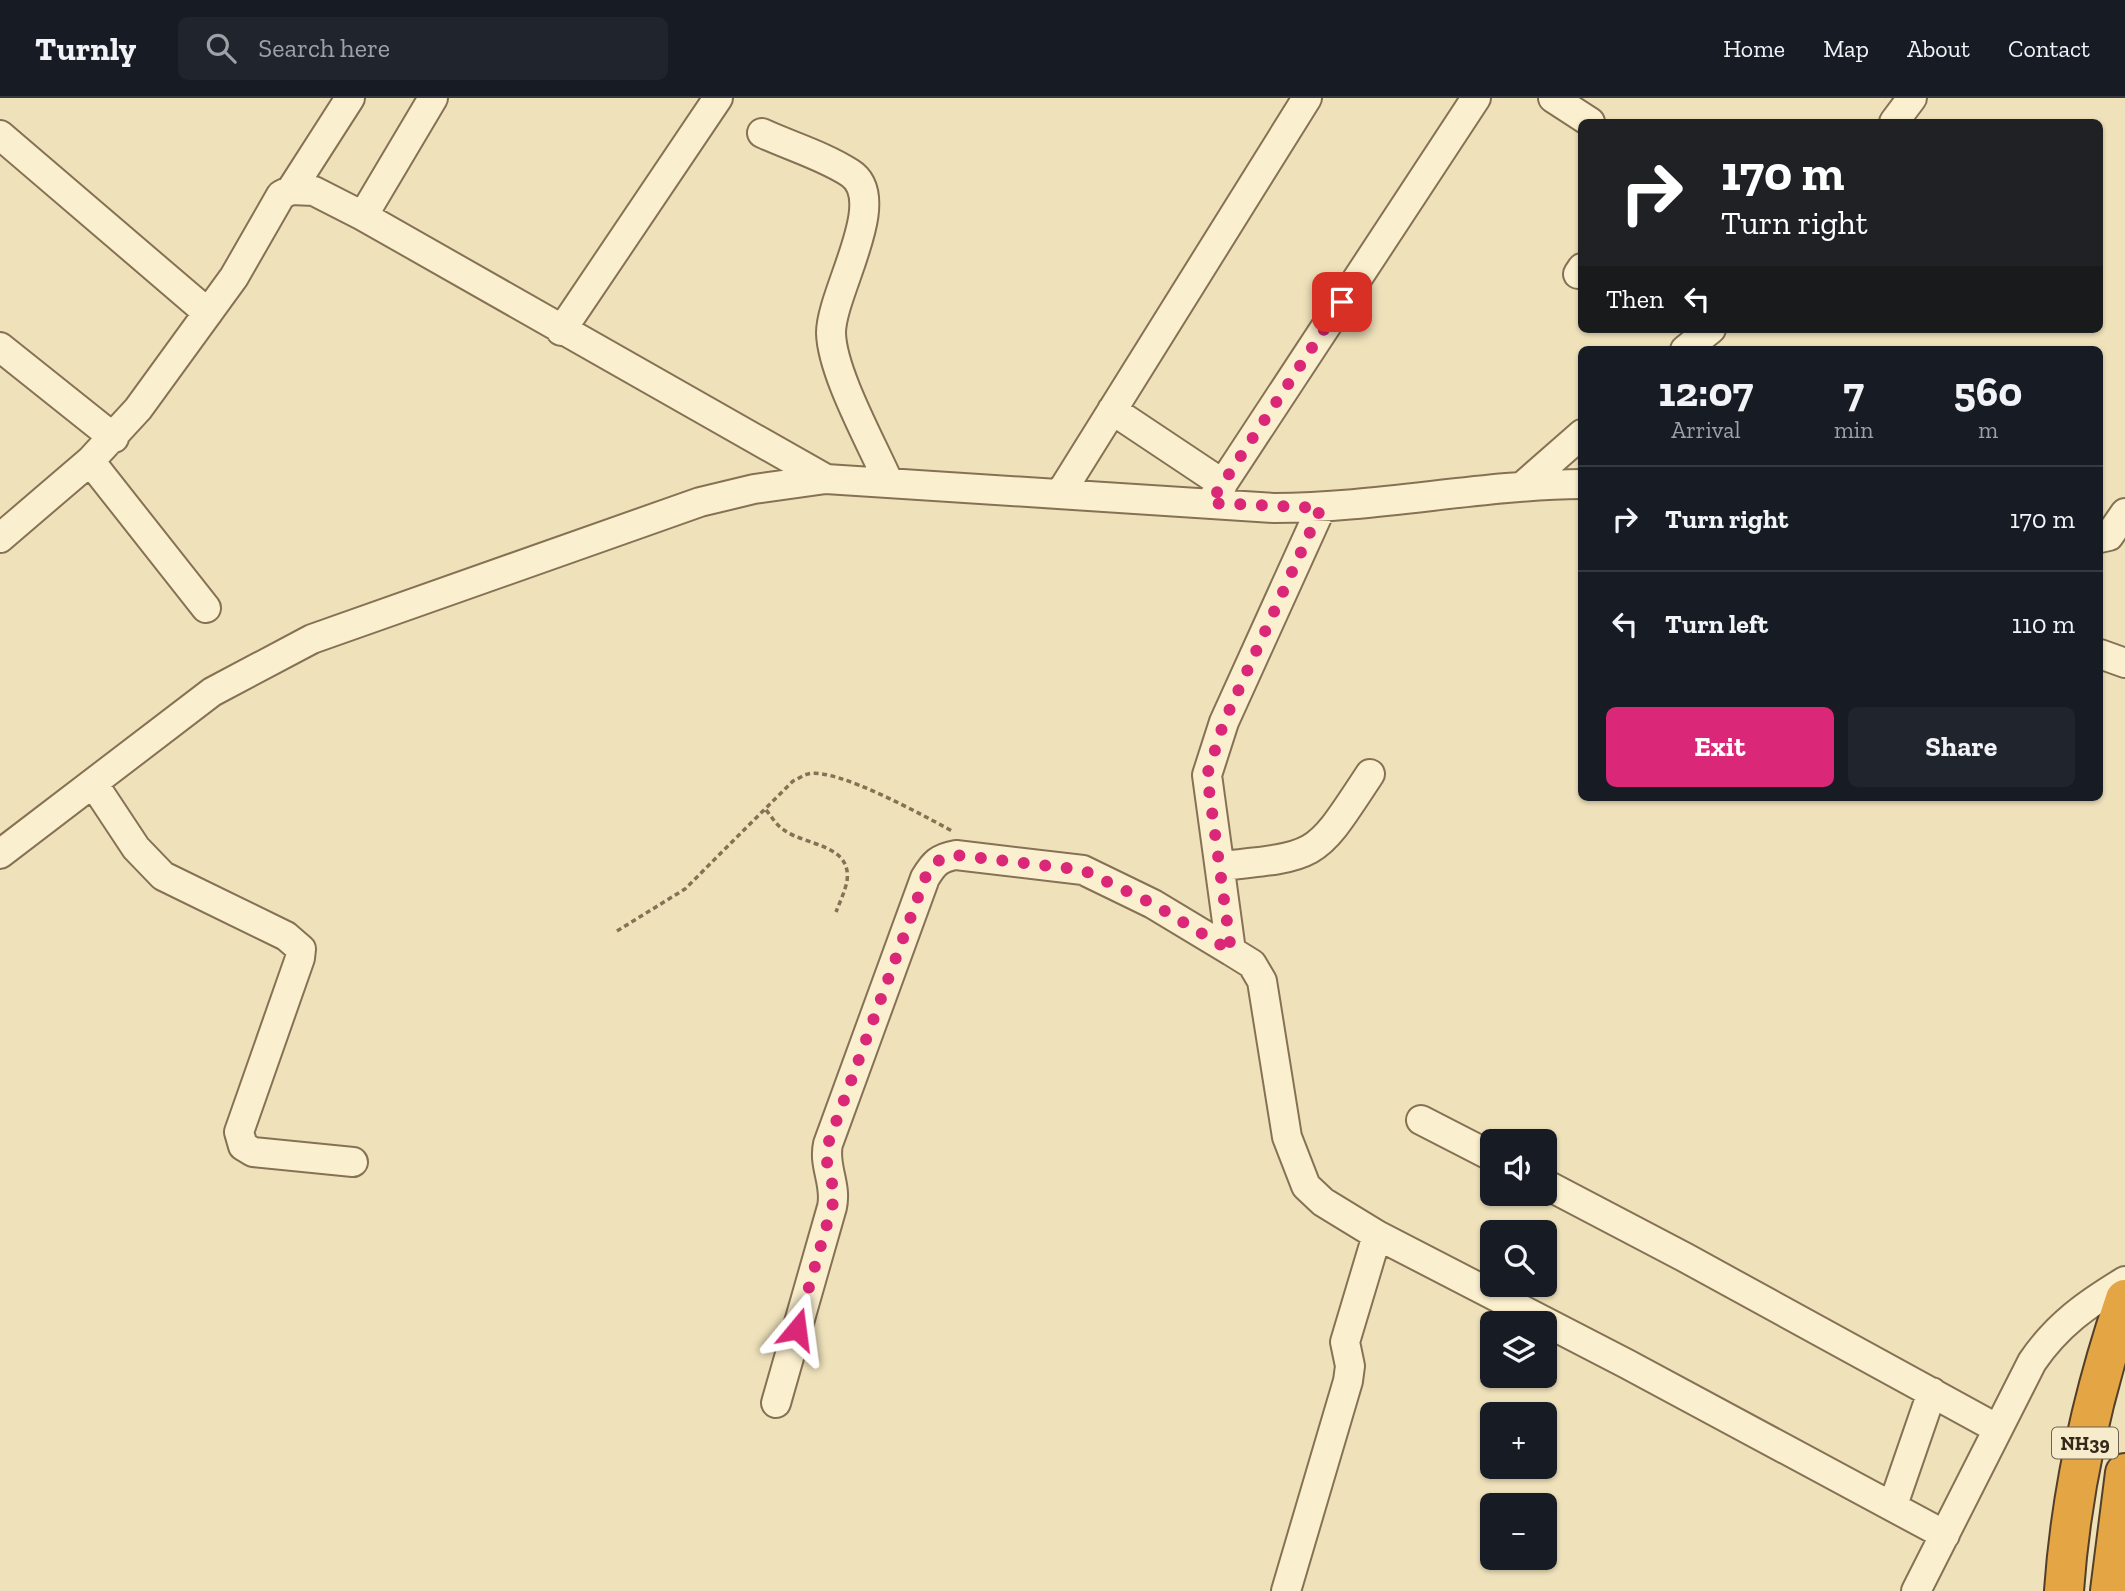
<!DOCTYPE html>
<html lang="en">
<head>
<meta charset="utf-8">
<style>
  :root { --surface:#171b24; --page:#20242c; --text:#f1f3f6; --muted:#9ea1a6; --line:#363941; --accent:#db2777 }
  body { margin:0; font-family:"Zilla Slab",serif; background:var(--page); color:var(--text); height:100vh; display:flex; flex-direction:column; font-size:26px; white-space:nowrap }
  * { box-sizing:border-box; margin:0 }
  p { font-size:23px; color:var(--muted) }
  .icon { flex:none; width:38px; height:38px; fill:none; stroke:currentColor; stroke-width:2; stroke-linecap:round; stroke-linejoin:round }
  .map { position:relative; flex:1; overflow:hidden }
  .sheet { position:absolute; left:1578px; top:248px; width:525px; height:455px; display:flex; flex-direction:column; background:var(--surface); border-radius:10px; box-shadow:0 2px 5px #0004 }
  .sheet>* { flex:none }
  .hud { position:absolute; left:1578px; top:21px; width:525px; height:214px; border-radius:10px; box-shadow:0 2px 5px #0004; background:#202124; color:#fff; overflow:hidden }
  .buttons { position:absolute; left:1480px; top:1031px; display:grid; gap:14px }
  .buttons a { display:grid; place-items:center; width:77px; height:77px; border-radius:10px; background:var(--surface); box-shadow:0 2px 5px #0004; font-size:35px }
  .pin { position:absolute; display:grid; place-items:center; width:60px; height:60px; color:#fff; margin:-30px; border-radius:14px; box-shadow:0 4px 10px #0006 }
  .me { position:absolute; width:77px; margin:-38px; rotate:16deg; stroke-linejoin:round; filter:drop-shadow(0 0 5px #0008) }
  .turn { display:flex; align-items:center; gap:24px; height:147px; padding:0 28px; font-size:32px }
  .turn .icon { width:91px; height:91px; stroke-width:2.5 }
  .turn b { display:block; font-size:49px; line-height:60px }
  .then { display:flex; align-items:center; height:66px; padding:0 28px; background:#0003; gap:14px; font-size:26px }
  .eta { display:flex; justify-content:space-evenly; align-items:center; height:119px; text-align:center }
  .eta b { font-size:42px; font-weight:800; line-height:49px }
  .button { display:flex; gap:14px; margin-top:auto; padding:14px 28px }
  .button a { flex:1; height:80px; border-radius:10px; background:var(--accent); color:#fff; font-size:28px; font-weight:800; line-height:80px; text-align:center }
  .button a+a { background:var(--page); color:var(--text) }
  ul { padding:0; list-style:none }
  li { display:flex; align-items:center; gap:21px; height:105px; padding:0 28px; border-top:2px solid var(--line) }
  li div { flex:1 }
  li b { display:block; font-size:26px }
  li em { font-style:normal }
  header { display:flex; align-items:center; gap:42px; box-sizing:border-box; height:98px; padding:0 35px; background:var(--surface); border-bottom:2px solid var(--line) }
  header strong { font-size:33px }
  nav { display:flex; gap:38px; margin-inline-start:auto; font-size:24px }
  .search { width:490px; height:63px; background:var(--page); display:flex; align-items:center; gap:18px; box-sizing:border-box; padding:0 24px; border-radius:10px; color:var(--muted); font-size:26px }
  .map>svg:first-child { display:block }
</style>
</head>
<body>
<header>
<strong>Turnly</strong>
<div class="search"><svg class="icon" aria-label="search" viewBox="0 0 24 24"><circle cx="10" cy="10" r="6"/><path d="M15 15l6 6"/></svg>Search here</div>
<nav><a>Home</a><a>Map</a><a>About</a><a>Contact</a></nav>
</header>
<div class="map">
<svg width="2125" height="1493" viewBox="0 0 2125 1493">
  <rect width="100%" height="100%" fill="#efe2bb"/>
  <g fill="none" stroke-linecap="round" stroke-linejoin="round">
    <!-- minor casing -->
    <g stroke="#867154" stroke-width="32">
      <path id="minor" d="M 1553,0 L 1590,24
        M 1894,24 L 1912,0
        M 762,35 C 790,48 824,58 850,75 C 891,101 831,194 831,235 C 832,275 872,346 889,385
        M 0,37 L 208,215
        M 291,92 L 350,0
        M 363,118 L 433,0
        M 1578,176 L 1582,170
        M 561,233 L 718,0
        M 0,249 L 114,340
        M 1685,252 L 1711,231
        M 1112,312 L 1223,386
        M 90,363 L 206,510
        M 1525,386 L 1582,336
        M 1060,396 L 1307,0
        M 1210,405 L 1476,0
        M 1321,410 L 1224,624 L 1207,677 L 1231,853 L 1252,866 L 1262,883 L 1287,1039 L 1306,1088 L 1323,1104 L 1377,1137 L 1627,1266 L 1945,1437
        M 0,440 L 90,363 L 138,311 L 234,179 L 281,97 L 291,92 L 314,93 L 363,118 L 826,381
        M 2100,440 L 2109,438 L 2125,415
        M 2100,556 L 2125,565
        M 93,685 L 136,750 L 163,778 L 286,838 L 301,851 L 300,860 L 239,1034 L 243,1048 L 253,1054 L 353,1064
        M 0,756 L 212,594 L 312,541 L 700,404 L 754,391 L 826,381 L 1274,410 C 1377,410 1479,387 1582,386
        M 1221,768 C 1321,758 1315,759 1370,676
        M 1421,1022 L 1493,1059
        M 1545,1086 L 1686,1160 L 1998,1331
        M 776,1305 L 832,1109 C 837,1086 823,1068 828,1046 L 925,780 C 934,765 939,760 956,757 L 1083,772 L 1153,806 L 1231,853
        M 1893,1407 L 1932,1294
        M 1286,1493 L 1348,1283 L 1350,1268 L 1345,1244 L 1377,1137
        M 1916,1493 L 2032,1264 C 2057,1227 2087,1206 2125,1183"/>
    </g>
    <!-- highway casing -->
    <g stroke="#533f29" stroke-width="42">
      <path id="highway" d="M 2064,1493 C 2071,1393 2093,1295 2125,1201
        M 2110,1493 L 2125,1375"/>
    </g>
    <!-- path -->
    <path stroke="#867154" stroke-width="3.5" stroke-dasharray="5 3.5" stroke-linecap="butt" d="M 766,712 C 772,719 776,727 784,732 C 806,748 852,746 847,783 C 845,793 840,804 836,814
      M 617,833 L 685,791 L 793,683 C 798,681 803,677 808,676 C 837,669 926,719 954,734"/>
    <!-- minor -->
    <use href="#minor" stroke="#faefce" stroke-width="28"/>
    <!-- highway -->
    <use href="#highway" stroke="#e4a545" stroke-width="38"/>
  </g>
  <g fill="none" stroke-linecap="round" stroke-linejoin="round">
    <!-- route -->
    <path stroke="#db2777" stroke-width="12" stroke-dasharray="0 21.6" d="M 797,1231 L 835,1098 L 827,1064 L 828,1046 L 925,780 C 934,765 939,759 956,757 L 1083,772 L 1153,806 L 1231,853 L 1207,677 L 1224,624 L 1321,410 L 1210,405 L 1342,204"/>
  </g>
  <g text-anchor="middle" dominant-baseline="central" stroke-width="5" stroke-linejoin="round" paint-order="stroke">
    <!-- shield labels -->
    <rect fill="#f6ebca" stroke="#6f624f" stroke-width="2" x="2052" y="1329.5" width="66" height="31" rx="5"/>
    <g font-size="19" font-weight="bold" fill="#35281a">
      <text x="2085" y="1345">NH39</text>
    </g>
  </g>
</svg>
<div class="buttons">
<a><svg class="icon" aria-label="sound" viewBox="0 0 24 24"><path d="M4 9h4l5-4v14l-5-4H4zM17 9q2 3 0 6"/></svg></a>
<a><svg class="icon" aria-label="search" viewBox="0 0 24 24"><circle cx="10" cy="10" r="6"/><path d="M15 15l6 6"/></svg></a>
<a><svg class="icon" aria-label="layers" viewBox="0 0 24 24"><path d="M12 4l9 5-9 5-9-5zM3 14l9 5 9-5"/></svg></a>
<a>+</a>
<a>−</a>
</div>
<div class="pin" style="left:1342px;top:204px;background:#d93025"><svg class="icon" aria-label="arrive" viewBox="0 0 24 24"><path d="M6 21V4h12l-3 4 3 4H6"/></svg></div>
<svg class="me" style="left:797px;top:1231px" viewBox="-20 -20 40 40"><path d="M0-17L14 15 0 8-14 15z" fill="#db2777" stroke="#fff" stroke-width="4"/></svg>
<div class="hud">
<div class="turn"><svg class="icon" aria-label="right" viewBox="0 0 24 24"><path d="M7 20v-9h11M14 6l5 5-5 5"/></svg><div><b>170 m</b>Turn right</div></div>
<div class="then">Then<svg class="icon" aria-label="left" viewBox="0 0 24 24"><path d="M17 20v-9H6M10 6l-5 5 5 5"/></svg></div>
</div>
<section class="sheet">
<div class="eta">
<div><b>12:07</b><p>Arrival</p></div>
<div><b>7</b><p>min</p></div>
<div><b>560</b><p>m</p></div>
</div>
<ul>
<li><svg class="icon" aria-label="right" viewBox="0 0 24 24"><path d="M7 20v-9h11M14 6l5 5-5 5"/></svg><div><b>Turn right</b></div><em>170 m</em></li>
<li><svg class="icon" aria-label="left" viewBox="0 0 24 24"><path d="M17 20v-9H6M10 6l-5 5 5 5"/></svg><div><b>Turn left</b></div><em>110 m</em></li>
</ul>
<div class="button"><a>Exit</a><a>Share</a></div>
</section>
</div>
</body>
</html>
